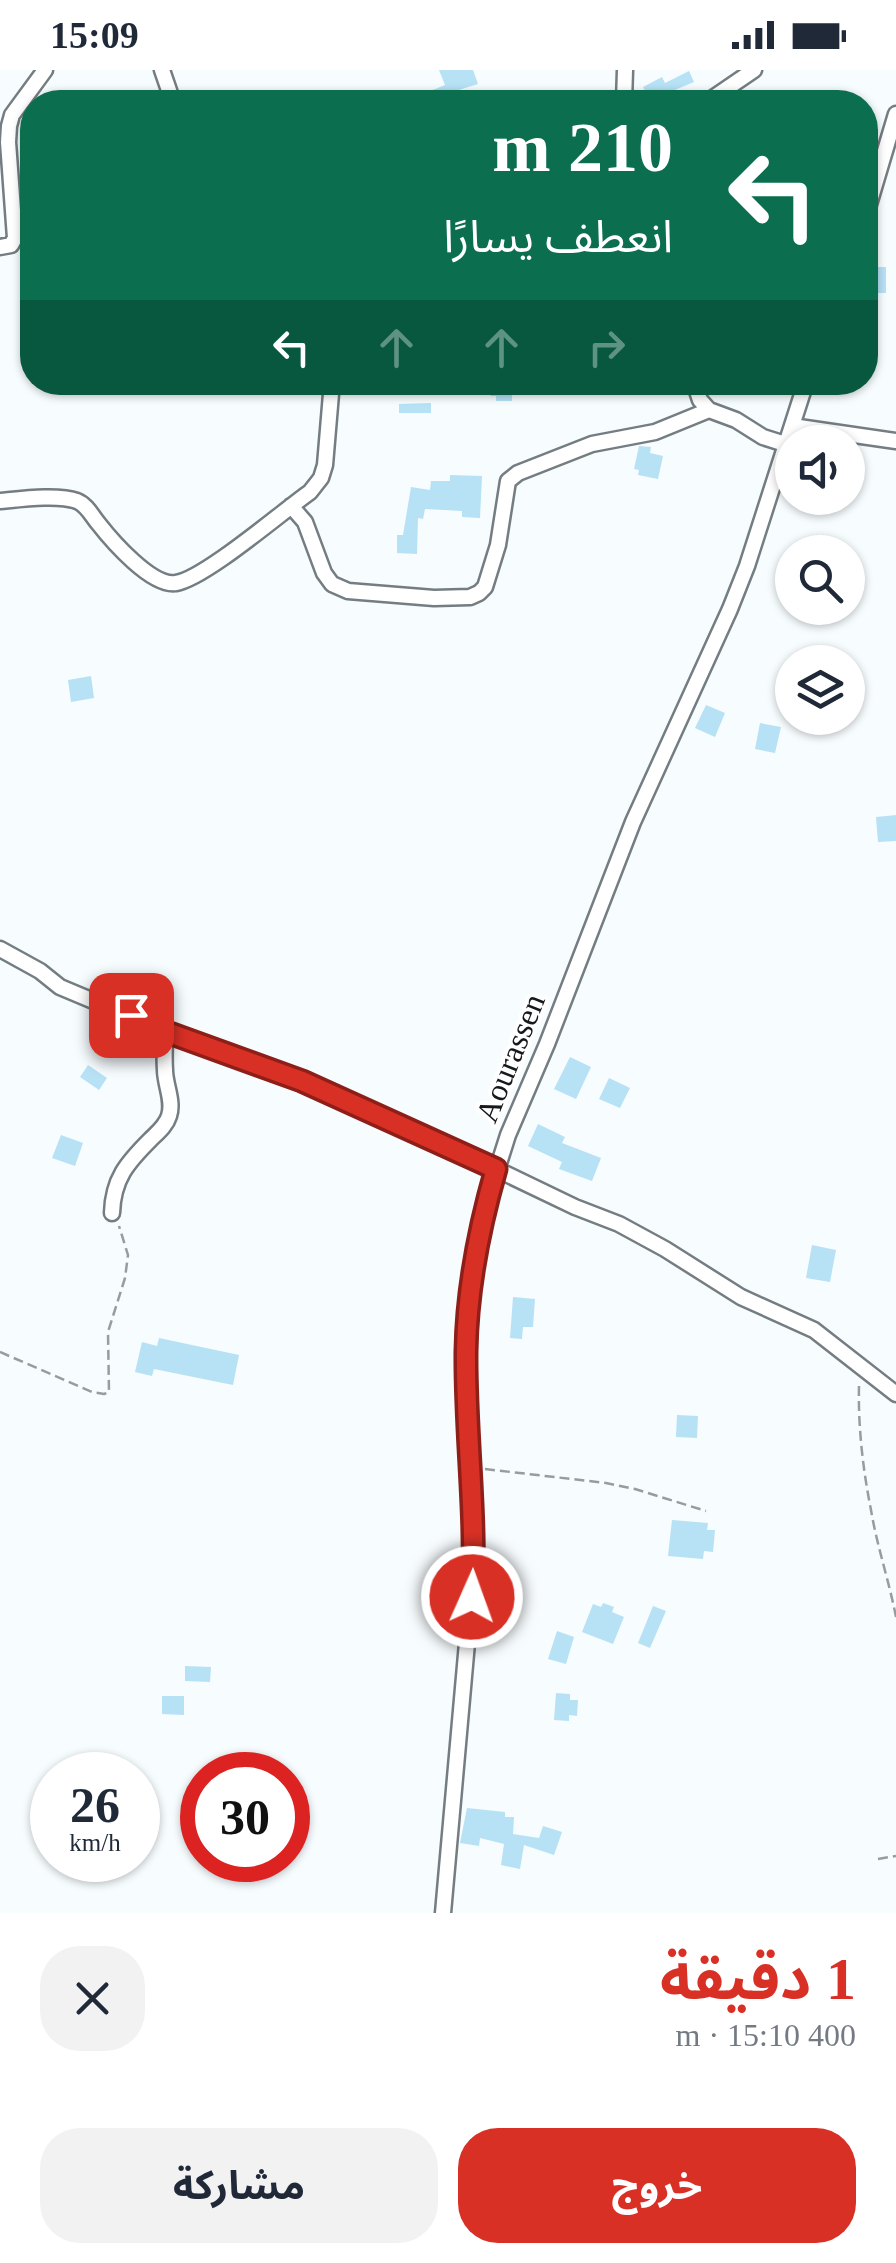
<!DOCTYPE html>
<html lang="ar">
<head>
<meta charset="utf-8">
<style>
  :root { --surface:#fff; --page:#f2f2f3; --text:#1f2937; --muted:#747a83; --accent:#d93025 }
  body { margin:0; font-family:"Times New Roman","Noto Sans Arabic",serif; background:var(--page); color:var(--text); direction:rtl; height:100vh; display:flex; flex-direction:column; font-size:38px; white-space:nowrap }
  * { box-sizing:border-box; margin:0 }
  p { font-size:32px; color:var(--muted) }
  .icon { flex:none; width:55px; height:55px; fill:none; stroke:currentColor; stroke-width:2; stroke-linecap:round; stroke-linejoin:round }
  .map { position:relative; height:1843px; overflow:hidden; direction:ltr }
  .drawer { display:flex; flex-direction:column; background:var(--surface); flex:1 }
  .drawer>* { flex:none }
  .guide { position:absolute; left:20px; top:20px; width:858px; height:305px; border-radius:40px; box-shadow:0 2px 8px #0004; direction:rtl; background:#0b6e4f; color:#fff; overflow:hidden }
  .buttons { position:absolute; left:775px; top:355px; display:grid; gap:20px }
  .buttons a { display:grid; place-items:center; width:90px; height:90px; border-radius:50%; background:var(--surface); box-shadow:0 2px 8px #0004; font-size:50px }
  .speed { position:absolute; left:30px; top:1682px; display:flex; gap:20px; font-size:50px; font-weight:700; text-align:center }
  .speed>* { display:grid; place-content:center; width:130px; height:130px; border-radius:50%; background:var(--surface); box-shadow:0 2px 8px #0004; line-height:1 }
  .speed small { font-size:25px; font-weight:400 }
  .speed .limit { border:15px solid #d22; background:#fff; color:#111 }
  .pin { position:absolute; display:grid; place-items:center; width:85px; height:85px; color:#fff; margin:-42px; border-radius:20px; box-shadow:0 5px 15px #0006 }
  .me { position:absolute; width:110px; margin:-55px; rotate:2deg; stroke-linejoin:round; filter:drop-shadow(0 0 8px #0008) }
  .turn { display:flex; align-items:center; gap:35px; height:210px; padding:0 40px; font-size:45px }
  .turn .icon { width:130px; height:130px; stroke-width:2.5 }
  .turn b { display:block; font-size:70px; line-height:85px }
  .lanes { display:flex; align-items:center; height:95px; padding:0 40px; background:#0003; justify-content:center; gap:50px; direction:ltr }
  .lanes .off { opacity:.35 }
  .round { display:grid; place-items:center; flex:none; width:105px; height:105px; border-radius:40px; background:var(--page) }
  .headline { display:flex; align-items:center; justify-content:space-between; height:170px; padding:0 40px }
  h1 { font-size:60px; font-weight:700; line-height:75px; color:var(--accent) }
  .button { display:flex; gap:20px; margin-top:auto; padding:20px 40px }
  .button a { flex:1; height:115px; border-radius:40px; background:var(--accent); color:#fff; font-size:40px; font-weight:700; line-height:115px; text-align:center }
  .button a+a { background:var(--page); color:var(--text) }
  .status { display:flex; justify-content:space-between; align-items:center; height:70px; padding:0 50px; background:var(--surface); direction:ltr }
  .status svg { height:28px; fill:currentColor }
  .map>svg:first-child { display:block }
</style>
</head>
<body>
<div class="status"><b>15:09</b><svg viewBox="0 0 49 12"><path d="M0 12V9h3v3zM5 12V6h3v6zM10 12V3h3v9zM15 12V0h3v12zM26 1h20v11H26zM47 4h2v5h-2z"/></svg></div>
<div class="map">
<svg width="896" height="1843" viewBox="0 0 896 1843">
  <rect width="100%" height="100%" fill="#f7fcfe"/>
  <!-- building -->
  <path fill="#b7e1f5" d="M 439,0 L 473,0 L 478,14 L 420,32 L 418,26 L 445,15 Z
    M 689,1 L 694,12 L 670,22 L 672,26 L 660,32 L 651,32 L 643,17 L 662,7 L 665,13 Z
    M 870,197 L 886,197 L 886,223 L 870,223 Z
    M 491,312 L 502,312 L 502,316 L 512,316 L 512,331 L 496,331 L 496,326 L 491,326 Z
    M 431,333 L 431,343 L 399,343 L 399,334 Z
    M 639,376 L 651,377 L 650,383 L 663,386 L 658,409 L 638,405 L 639,400 L 634,399 Z
    M 450,405 L 482,406 L 480,448 L 462,447 L 462,441 L 425,439 L 423,449 L 418,448 L 417,484 L 397,483 L 397,465 L 403,465 L 411,417 L 430,420 L 431,411 L 450,411 Z
    M 91,606 L 94,628 L 71,632 L 68,610 Z
    M 706,635 L 725,643 L 715,667 L 695,658 Z
    M 760,653 L 781,657 L 775,683 L 755,679 Z
    M 896,745 L 896,771 L 878,772 L 876,747 Z
    M 570,987 L 591,997 L 576,1029 L 554,1019 Z
    M 88,995 L 107,1008 L 99,1020 L 80,1007 Z
    M 609,1008 L 630,1018 L 620,1038 L 599,1029 Z
    M 538,1054 L 565,1067 L 562,1073 L 601,1088 L 592,1111 L 559,1099 L 562,1092 L 528,1076 Z
    M 61,1065 L 83,1073 L 75,1096 L 52,1088 Z
    M 812,1175 L 836,1180 L 830,1212 L 806,1208 Z
    M 513,1227 L 535,1229 L 533,1257 L 523,1257 L 522,1269 L 510,1268 Z
    M 159,1268 L 239,1285 L 233,1315 L 154,1299 L 152,1306 L 135,1302 L 142,1272 L 157,1276 Z
    M 677,1345 L 698,1346 L 697,1368 L 676,1367 Z
    M 672,1450 L 708,1453 L 707,1460 L 715,1460 L 713,1482 L 704,1481 L 703,1489 L 668,1486 Z
    M 603,1533 L 614,1537 L 612,1542 L 624,1547 L 613,1574 L 582,1562 L 593,1534 L 601,1537 Z
    M 653,1536 L 666,1541 L 650,1578 L 638,1573 Z
    M 557,1561 L 574,1567 L 566,1594 L 548,1589 Z
    M 185,1596 L 211,1597 L 210,1612 L 185,1611 Z
    M 556,1623 L 570,1624 L 570,1630 L 578,1630 L 577,1646 L 569,1645 L 569,1651 L 554,1650 Z
    M 162,1626 L 184,1626 L 184,1645 L 162,1644 Z
    M 467,1738 L 505,1742 L 505,1747 L 514,1747 L 513,1764 L 539,1768 L 543,1756 L 562,1762 L 554,1785 L 524,1775 L 520,1799 L 501,1795 L 504,1774 L 480,1768 L 479,1776 L 460,1773 Z"/>
  <g fill="none" stroke-linecap="round" stroke-linejoin="round">
    <!-- street casing -->
    <g stroke="#747d82" stroke-width="19">
      <path id="street" d="M 162,0 L 173,32
        M 624,32 L 625,0
        M 707,32 L 754,0
        M 865,148 L 896,44
        M 0,177 L 11,175 L 15,168 L 8,72 L 9,56 L 12,45 L 45,0
        M 694,312 L 700,330 L 709,340 L 736,350 L 763,367 L 785,374
        M 792,356 L 896,371
        M 0,431 C 21,429 58,424 77,431 C 87,435 92,446 98,453 C 112,471 152,517 176,513 C 204,509 283,441 310,422 L 321,408 L 325,395 L 332,312
        M 291,436 L 305,452 L 324,503 L 332,514 L 348,521 L 434,528 L 470,527 L 479,523 L 485,517 L 498,475 L 508,411 L 518,403 L 592,374 L 655,362 L 709,340
        M 0,879 L 40,901 L 60,917 L 165,961 L 302,1011 L 427,1066 L 575,1137 L 619,1154 L 665,1179 L 741,1227 L 814,1260 L 896,1324
        M 112,1143 C 113,1109 127,1093 150,1070 C 157,1063 166,1056 169,1046 C 174,1031 165,1015 165,1000 C 164,987 165,974 165,961
        M 443,1843 L 474,1494 L 466,1331 L 468,1241 L 471,1207 L 488,1128 L 508,1065 L 547,974 L 633,752 L 730,539 L 747,496 L 806,312"/>
    </g>
    <!-- path -->
    <path stroke="#989c9e" stroke-width="2.5" stroke-dasharray="10 5" stroke-linecap="butt" d="M 0,1282 L 92,1322 L 104,1324 L 109,1322 L 108,1262 L 125,1208 L 128,1185 L 119,1156
      M 859,1316 C 858,1357 863,1400 871,1440 C 877,1476 889,1511 896,1547
      M 485,1399 L 606,1413 L 635,1419 L 706,1441
      M 878,1789 L 896,1786"/>
    <!-- street -->
    <use href="#street" stroke="#fff" stroke-width="14"/>
  </g>
  <g fill="none" stroke-linecap="round" stroke-linejoin="round">
    <!-- route casing -->
    <g stroke="#8d1f18" stroke-width="25">
      <path id="route" d="M 131,945 L 164,961 L 302,1011 L 496,1099 C 479,1158 467,1219 466,1281 C 465,1363 477,1445 472,1527"/>
    </g>
    <!-- route -->
    <use href="#route" stroke="#d93025" stroke-width="18"/>
  </g>
  <g text-anchor="middle" dominant-baseline="central" stroke-width="8" stroke-linejoin="round" paint-order="stroke">
    <!-- street labels -->
    <g font-size="32" fill="#15191b" stroke="#fff">
      <text transform="translate(510 988) rotate(-68)">Aourassen</text>
    </g>
  </g>
</svg>
<div class="buttons">
<a><svg class="icon" aria-label="sound" viewBox="0 0 24 24"><path d="M4 9h4l5-4v14l-5-4H4zM17 9q2 3 0 6"/></svg></a>
<a><svg class="icon" aria-label="search" viewBox="0 0 24 24"><circle cx="10" cy="10" r="6"/><path d="M15 15l6 6"/></svg></a>
<a><svg class="icon" aria-label="layers" viewBox="0 0 24 24"><path d="M12 4l9 5-9 5-9-5zM3 14l9 5 9-5"/></svg></a>
</div>
<div class="speed"><div>26<small>km/h</small></div><div class="limit">30</div></div>
<div class="pin" style="left:131px;top:945px;background:#d93025"><svg class="icon" aria-label="arrive" viewBox="0 0 24 24"><path d="M6 21V4h12l-3 4 3 4H6"/></svg></div>
<svg class="me" style="left:472px;top:1527px" viewBox="-20 -20 40 40"><circle r="17" fill="#d93025" stroke="#fff" stroke-width="3"/><path d="M0-11L8 9 0 5-8 9z" fill="#fff"/></svg>
<div class="guide">
<div class="turn"><svg class="icon" aria-label="left" viewBox="0 0 24 24"><path d="M17 20v-9H6M10 6l-5 5 5 5"/></svg><div><b>210 m</b>انعطف يسارًا</div></div>
<div class="lanes"><svg class="icon" aria-label="left" viewBox="0 0 24 24"><path d="M17 20v-9H6M10 6l-5 5 5 5"/></svg><svg class="icon off" aria-label="ahead" viewBox="0 0 24 24"><path d="M12 20V5M6 11l6-6 6 6"/></svg><svg class="icon off" aria-label="ahead" viewBox="0 0 24 24"><path d="M12 20V5M6 11l6-6 6 6"/></svg><svg class="icon off" aria-label="right" viewBox="0 0 24 24"><path d="M7 20v-9h11M14 6l5 5-5 5"/></svg></div>
</div>
</div>
<section class="drawer">
<div class="headline"><div><h1>1 دقيقة</h1><p>400 m · 15:10</p></div><a class="round"><svg class="icon" aria-label="close" viewBox="0 0 24 24"><path d="M6 6l12 12M18 6L6 18"/></svg></a></div>
<div class="button"><a>خروج</a><a>مشاركة</a></div>
</section>
</body>
</html>
